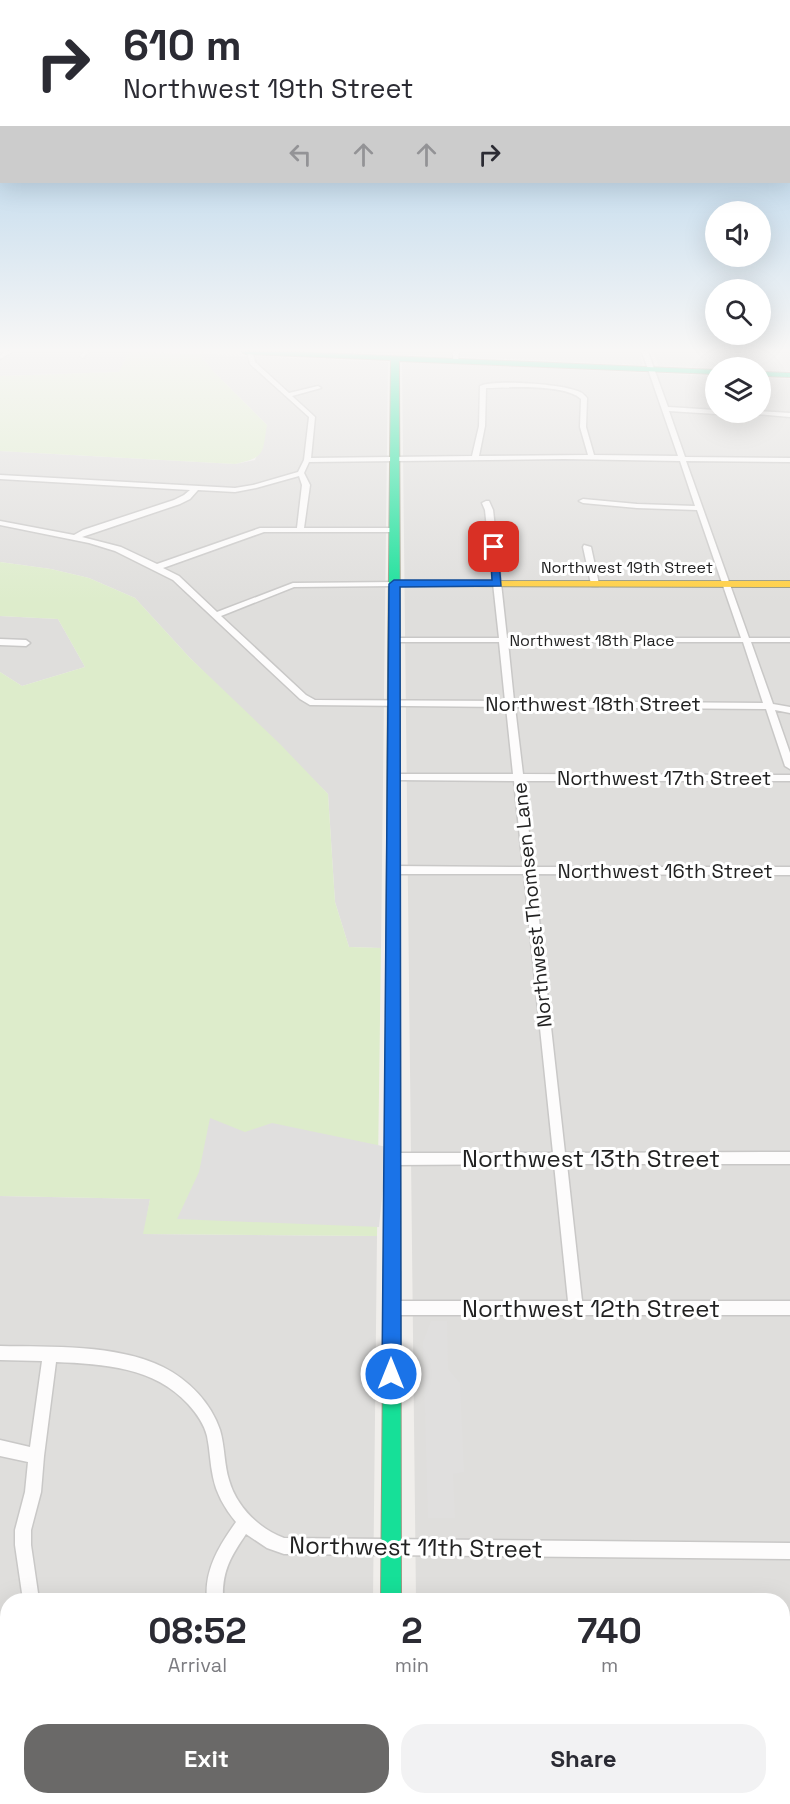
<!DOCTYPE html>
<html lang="en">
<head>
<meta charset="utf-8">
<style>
  :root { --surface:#fff; --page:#f2f2f3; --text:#2b2b33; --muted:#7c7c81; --accent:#6a6968 }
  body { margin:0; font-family:"Space Grotesk",sans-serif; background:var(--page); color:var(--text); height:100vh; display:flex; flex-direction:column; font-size:22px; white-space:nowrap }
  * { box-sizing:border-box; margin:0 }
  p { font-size:20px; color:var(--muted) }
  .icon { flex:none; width:33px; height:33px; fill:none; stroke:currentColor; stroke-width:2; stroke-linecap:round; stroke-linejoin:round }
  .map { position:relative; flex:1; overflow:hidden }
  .side { position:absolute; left:0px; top:1593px; width:790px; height:212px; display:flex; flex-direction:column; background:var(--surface); border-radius:24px 24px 0 0; box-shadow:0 6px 24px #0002 }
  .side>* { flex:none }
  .hud { position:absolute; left:0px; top:0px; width:790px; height:183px; box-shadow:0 6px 24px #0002; background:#fff; color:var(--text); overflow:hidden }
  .buttons { position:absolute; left:705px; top:201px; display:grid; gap:12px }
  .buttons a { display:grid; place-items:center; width:66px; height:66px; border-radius:50%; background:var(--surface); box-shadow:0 6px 24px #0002; font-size:30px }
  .pin { position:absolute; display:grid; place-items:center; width:51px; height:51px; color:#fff; margin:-26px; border-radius:12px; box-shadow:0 3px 9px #0006 }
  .me { position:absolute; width:66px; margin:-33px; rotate:0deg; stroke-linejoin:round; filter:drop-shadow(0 0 4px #0008) }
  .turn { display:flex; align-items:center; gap:21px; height:126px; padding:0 24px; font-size:27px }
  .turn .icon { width:78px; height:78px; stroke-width:2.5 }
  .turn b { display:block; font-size:42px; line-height:51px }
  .lanes { display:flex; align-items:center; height:57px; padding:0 24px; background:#0003; justify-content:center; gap:30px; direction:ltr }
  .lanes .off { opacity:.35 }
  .eta { display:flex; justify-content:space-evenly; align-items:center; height:102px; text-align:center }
  .eta b { font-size:36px; font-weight:600; line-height:42px }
  .cta { display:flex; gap:12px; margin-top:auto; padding:12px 24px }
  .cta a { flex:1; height:69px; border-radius:24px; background:var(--accent); color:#fff; font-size:24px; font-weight:600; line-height:69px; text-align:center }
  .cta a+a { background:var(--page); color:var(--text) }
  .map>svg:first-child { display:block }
</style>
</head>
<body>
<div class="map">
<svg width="790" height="1804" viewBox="0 0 790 1804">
  <rect width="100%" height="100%" fill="#f0eeeb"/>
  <!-- residential -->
  <path fill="#dfdedc" d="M 0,352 L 129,352 L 119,372 L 0,376 Z
    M 349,352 L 639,352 L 643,364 L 641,365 Z
    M 199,354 L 388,362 L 381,948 L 349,947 L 335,902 L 328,794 L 190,658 L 135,598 L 89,578 L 51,569 L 0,562 L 0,451 L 235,464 L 255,460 L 267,425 L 213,371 Z
    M 407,362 L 715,376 L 716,412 L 760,412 L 761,378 L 790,379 L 790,1804 L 418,1804 L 418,1797 L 783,1797 L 783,1600 L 416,1600 L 402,363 Z
    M 0,616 L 58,619 L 85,667 L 22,686 L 0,672 Z
    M 0,1196 L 150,1199 L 144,1234 L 377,1236 L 373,1600 L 8,1600 L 8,1797 L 119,1797 L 117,1804 L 0,1804 Z
    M 193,1797 L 371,1797 L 371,1804 L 198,1804 Z"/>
  <!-- religious -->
  <path fill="#dededc" d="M 652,352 L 790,352 L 790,371 L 761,370 L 760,368 L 659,366 Z"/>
  <!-- grass -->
  <path fill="#ddeccb" d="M 129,352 L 199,354 L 213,371 L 267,425 C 262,454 266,457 235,464 L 0,451 L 0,376 L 119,372 Z
    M 0,562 L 51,569 L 89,578 L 135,598 L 190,658 L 280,744 L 328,794 L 335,902 L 349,947 L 381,948 L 377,1236 L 143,1234 L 150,1199 L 0,1196 L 0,672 L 22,686 L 85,667 L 58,619 L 0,616 Z"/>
  <!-- forest -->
  <path fill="#cbdec1" d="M 119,1797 L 193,1797 L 198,1804 L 117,1804 Z"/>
  <!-- parking -->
  <path fill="#e0dfde" d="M 671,352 L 749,352 L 751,357 L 672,355 Z
    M 210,1118 L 245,1132 L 272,1123 L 387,1147 L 379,1227 L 177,1219 L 199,1172 Z
    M 431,1321 L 447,1321 L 448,1369 L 460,1383 L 464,1472 L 453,1474 L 455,1518 L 428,1518 L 423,1342 Z"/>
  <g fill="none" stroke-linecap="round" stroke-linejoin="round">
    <!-- street casing -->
    <g stroke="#c9c8c7" stroke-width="3">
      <path id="street" d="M 5,352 L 12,352 L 0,359 L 0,355 Z
        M 83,352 L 89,352 L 83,358 L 80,356 Z
        M 247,352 L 253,352 L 255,362 L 289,393 L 318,386 L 321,388 L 292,396 L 315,417 L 311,458 L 472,456 L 479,426 L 480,386 C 494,379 565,384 580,392 C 583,393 585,396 587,398 L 586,427 L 594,455 L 678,456 L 642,352 L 648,352 L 668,407 L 716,410 L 716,412 L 719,412 L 716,414 L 669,411 L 685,457 L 790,458 L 790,462 L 686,461 L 749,638 L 790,638 L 790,642 L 751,642 L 773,704 L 790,707 L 790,713 L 775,710 L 790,753 L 790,769 L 785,766 L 766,709 L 515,707 L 523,774 L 790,775 L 790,781 L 523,781 L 533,867 L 790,867 L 790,875 L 534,874 L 565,1153 L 790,1152 L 790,1164 L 567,1164 L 582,1301 L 790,1301 L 790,1315 L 391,1315 L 386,1313 L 384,1308 L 386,1303 L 391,1301 L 568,1301 L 554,1164 L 393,1165 L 389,1163 L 387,1159 L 389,1155 L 393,1153 L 553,1153 L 524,874 L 395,874 L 390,870 L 395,866 L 523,867 L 514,781 L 395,780 L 390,777 L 395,774 L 513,774 L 506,707 L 310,705 L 300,699 L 173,580 L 115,551 L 89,543 L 0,525 L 0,521 L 74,535 L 83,530 L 174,500 L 184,495 L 190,490 L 0,479 L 0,475 L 235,488 L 253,485 L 298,472 L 304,460 L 309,417 L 250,364 ZM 486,388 C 508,387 566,384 581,399 L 580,427 L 588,455 L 479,456 L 485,426 ZM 564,459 L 680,461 L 695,506 L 637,504 L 583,499 L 579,501 L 583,503 L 637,508 L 697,510 L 741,638 L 507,638 L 493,510 L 489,501 L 486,501 L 482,503 L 485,510 L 499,638 L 394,638 L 390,640 L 394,642 L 499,642 L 505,701 L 315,700 L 306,695 L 221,616 L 294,587 L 394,586 L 397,586 L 397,582 L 293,583 L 217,612 L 179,576 L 163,568 L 264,532 L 398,532 L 398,528 L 304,528 L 310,485 L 304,473 L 309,462 ZM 299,476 L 302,485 L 297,528 L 260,528 L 157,564 L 121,547 L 82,537 L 180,504 L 190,499 L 198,490 L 235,492 L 256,488 ZM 508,642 L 743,642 L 763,703 L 514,701 Z
        M 453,352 L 459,352 L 458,362 L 453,361 Z
        M 760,411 L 790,413 L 790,417 L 732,412 Z
        M 584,545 L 591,547 L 599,584 L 598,586 L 592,586 L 591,584 L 583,547 Z
        M 0,639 L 26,640 L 30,643 L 26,646 L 0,645 Z
        M 0,1346 C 51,1347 116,1344 163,1367 C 189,1380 211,1403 220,1430 C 225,1447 224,1464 229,1480 C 236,1506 259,1529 284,1538 L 790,1543 L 790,1559 L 284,1554 L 267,1548 L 246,1534 C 230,1558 222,1571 223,1600 L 207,1600 C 204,1570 219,1546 236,1522 C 225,1509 216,1493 213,1477 C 210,1464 210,1450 207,1436 C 204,1424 197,1414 188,1404 C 154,1367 104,1364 56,1362 L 44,1456 L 41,1492 L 31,1530 L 31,1545 L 39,1600 L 23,1600 L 15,1545 L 15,1530 L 25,1492 L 28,1462 L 0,1456 L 0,1440 L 30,1447 L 42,1361 L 0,1360 Z"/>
    </g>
    <!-- fast casing -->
    <g stroke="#999a82" stroke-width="2">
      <path id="fast" d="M 242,352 L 295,352 L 716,370 L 716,374 L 399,361 L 400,678 L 394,681 L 388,678 L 391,360 L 246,354 Z
        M 760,372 L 790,373 L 790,377 L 760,376 Z
        M 393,1013 L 398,1015 L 400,1019 L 401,1600 L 381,1600 L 386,1019 L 388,1015 Z
        M 379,1797 L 403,1797 L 403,1804 L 379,1804 Z"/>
    </g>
    <!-- slow casing -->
    <g stroke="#999a82" stroke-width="2">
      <path id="slow" d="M 394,581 L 790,581 L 790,587 L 390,586 L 389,584 Z
        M 394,675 L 400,678 L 400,1019 L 398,1023 L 393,1025 L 388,1023 L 386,1019 L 388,678 Z"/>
    </g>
    <!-- street -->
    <use href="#street" fill="#fdfcfc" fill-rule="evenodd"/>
    <!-- fast -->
    <use href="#fast" fill="#16e098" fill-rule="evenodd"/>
    <!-- slow -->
    <use href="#slow" fill="#ffcf43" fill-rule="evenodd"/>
  </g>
  <!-- sky -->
  <linearGradient id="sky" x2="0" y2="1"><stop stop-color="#97c4e6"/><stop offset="0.58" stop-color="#f8f7f6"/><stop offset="1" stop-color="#f8f7f6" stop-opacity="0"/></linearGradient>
  <rect width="790" height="604" fill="url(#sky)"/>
  <!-- route -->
  <path fill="#1a73e8" stroke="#114b97" stroke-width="1.5" d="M 490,545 L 498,547 L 501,586 L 400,587 L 401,1374 L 398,1380 L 391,1383 L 385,1380 L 382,1374 L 389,584 L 394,580 L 492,580 Z"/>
  <g text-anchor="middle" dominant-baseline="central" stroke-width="6" stroke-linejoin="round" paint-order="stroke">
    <!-- far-street labels -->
    <g font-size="16" fill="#222" stroke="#fff">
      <text x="627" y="567">Northwest 19th Street</text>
      <text x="592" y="640">Northwest 18th Place</text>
    </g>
    <!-- street labels -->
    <g font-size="20" fill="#222" stroke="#fff">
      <text x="593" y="704">Northwest 18th Street</text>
      <text x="664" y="778">Northwest 17th Street</text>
      <text x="665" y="871">Northwest 16th Street</text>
      <text transform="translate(532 905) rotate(-96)">Northwest Thomsen Lane</text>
    </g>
    <!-- near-street labels -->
    <g font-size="24" fill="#222" stroke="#fff">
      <text x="591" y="1158">Northwest 13th Street</text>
      <text x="591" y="1308">Northwest 12th Street</text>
      <text transform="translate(416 1547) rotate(1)">Northwest 11th Street</text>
    </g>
  </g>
</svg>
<div class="buttons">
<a><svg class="icon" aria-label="sound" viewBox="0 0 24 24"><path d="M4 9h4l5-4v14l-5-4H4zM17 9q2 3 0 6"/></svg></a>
<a><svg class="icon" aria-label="search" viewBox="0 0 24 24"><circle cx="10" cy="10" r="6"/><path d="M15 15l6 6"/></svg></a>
<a><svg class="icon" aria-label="layers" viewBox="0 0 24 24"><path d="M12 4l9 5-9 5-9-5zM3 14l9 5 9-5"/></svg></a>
</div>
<div class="pin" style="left:494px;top:547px;background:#d93025"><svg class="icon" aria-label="arrive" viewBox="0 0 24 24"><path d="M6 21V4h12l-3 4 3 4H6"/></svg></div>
<svg class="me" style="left:391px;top:1374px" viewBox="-20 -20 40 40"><circle r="17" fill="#1a73e8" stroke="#fff" stroke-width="3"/><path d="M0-11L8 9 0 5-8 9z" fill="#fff"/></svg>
<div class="hud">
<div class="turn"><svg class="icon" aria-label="right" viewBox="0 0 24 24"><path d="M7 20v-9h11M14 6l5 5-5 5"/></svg><div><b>610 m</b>Northwest 19th Street</div></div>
<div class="lanes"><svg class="icon off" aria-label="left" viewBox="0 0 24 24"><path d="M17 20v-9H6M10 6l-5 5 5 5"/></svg><svg class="icon off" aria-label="ahead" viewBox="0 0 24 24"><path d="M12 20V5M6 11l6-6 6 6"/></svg><svg class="icon off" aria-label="ahead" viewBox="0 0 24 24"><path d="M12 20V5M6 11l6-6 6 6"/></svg><svg class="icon" aria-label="right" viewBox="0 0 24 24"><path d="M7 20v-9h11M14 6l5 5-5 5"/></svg></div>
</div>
<section class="side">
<div class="eta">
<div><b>08:52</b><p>Arrival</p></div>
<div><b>2</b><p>min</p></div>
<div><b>740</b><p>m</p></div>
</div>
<div class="cta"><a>Exit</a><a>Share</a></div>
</section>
</div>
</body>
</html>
